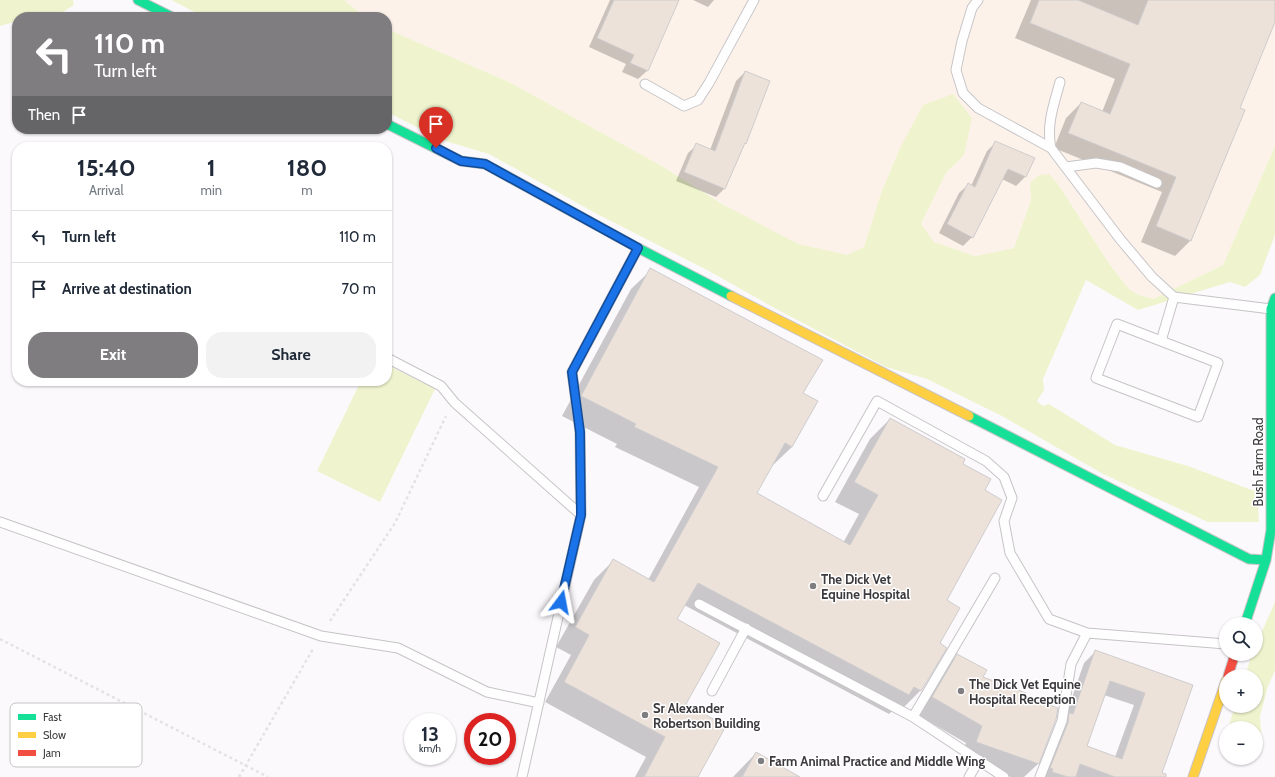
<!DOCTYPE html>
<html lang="en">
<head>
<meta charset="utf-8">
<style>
  :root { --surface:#fff; --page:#f2f2f3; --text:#1f2937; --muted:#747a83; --line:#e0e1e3; --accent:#7f7d80 }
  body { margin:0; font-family:Cabin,sans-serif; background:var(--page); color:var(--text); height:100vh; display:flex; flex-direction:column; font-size:15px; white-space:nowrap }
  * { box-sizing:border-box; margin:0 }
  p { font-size:13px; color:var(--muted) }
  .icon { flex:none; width:22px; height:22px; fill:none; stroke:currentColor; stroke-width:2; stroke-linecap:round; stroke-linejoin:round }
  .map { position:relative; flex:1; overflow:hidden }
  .drawer { position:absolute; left:12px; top:142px; width:380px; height:244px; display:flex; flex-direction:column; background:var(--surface); border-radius:16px; box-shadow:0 1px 3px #0004 }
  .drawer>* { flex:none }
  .hud { position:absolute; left:12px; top:12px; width:380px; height:122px; border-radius:16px; box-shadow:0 1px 3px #0004; background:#7f7d80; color:#fff; overflow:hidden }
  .fabs { position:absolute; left:1219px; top:617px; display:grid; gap:8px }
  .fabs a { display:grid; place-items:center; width:44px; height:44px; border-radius:50%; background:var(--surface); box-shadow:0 1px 3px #0004; font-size:20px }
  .speed { position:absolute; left:404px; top:713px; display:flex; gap:8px; font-size:20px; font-weight:700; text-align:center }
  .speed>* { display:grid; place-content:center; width:52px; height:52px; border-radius:50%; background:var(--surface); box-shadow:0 1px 3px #0004; line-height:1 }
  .speed small { font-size:10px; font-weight:400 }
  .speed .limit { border:6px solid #d22; background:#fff; color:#111 }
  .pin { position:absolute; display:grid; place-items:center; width:34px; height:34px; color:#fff; margin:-41px -17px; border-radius:50% 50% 50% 0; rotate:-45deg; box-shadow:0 0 4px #0007 }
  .pin .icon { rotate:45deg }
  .me { position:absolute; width:44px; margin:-22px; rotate:13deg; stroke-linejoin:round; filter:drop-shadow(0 0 3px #0008) }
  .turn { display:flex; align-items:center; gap:14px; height:84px; padding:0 16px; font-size:18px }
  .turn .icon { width:52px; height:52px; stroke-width:2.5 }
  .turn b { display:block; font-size:28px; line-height:34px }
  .then { display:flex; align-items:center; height:38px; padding:0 16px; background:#0003; gap:8px; font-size:15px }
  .eta { display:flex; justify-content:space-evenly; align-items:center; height:68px; text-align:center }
  .eta b { font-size:24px; font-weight:700; line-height:28px }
  .cta { display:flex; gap:8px; margin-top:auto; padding:8px 16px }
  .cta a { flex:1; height:46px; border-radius:16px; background:var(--accent); color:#fff; font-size:16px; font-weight:700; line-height:46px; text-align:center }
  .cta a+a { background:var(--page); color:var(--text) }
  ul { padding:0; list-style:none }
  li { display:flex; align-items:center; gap:12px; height:52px; padding:0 16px; border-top:1px solid var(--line) }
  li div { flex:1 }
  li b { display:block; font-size:15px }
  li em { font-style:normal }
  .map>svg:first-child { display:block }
</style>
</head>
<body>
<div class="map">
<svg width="1275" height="777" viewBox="0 0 1275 777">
  <rect width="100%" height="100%" fill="#fcf9fd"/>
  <!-- commercial -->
  <path fill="#fdf2ea" d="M 344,0 L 1275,0 L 1275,146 L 1223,265 L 1153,299 L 1137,294 L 1129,289 L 1110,265 L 1058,184 L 1031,183 L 1031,200 L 1014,248 L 975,256 L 934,242 L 921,224 L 946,173 L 964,155 L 899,150 L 881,193 L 864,247 L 848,256 L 799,244 L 751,221 L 662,166 L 543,101 L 509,82 L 387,29 L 387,17 L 365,17 Z"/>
  <!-- green -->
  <path fill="#eff4ce" d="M 0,0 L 73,0 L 74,5 C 53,20 42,17 17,17 L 17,21 L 0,26 Z
    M 171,0 L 344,0 L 365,17 L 204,17 Z
    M 387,29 L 509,82 L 662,166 L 724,205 L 779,234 L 799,244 L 847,255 L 864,247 L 881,193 L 899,150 L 923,105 L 953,94 L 972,118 L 964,155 L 946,173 L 921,224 L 934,242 L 975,256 L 1014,248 L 1031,200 L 1030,183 L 1039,175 L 1049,174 L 1058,184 L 1110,265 L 1129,289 L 1137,294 L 1153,299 L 1223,265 L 1275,146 L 1275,235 L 1260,275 L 1245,287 L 1230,282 L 1138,310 L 1086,280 L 1043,379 L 1044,390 L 1037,401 L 1043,406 L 1049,404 L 1115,445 L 1188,466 L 1257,492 L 1259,522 L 1208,522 L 1103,474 L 1002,416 L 927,379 L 886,367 L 780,311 L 707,270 L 597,214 L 489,154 L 442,140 L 387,112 Z
    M 387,365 L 435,389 L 380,502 L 317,471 L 361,381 L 387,381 Z
    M 1275,602 L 1275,671 L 1268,686 L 1260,716 L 1262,744 L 1256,752 L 1256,728 L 1228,728 L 1235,706 L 1256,706 L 1256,676 L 1245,676 L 1252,654 L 1256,654 L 1256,645 Z
    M 1227,758 L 1252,758 L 1248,764 Z"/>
  <!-- shadow -->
  <path fill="#0003" fill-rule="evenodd" d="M 610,0 L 678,0 L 647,71 L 638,79 L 622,72 L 626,64 L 589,47 Z
    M 693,0 L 714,0 L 708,7 Z
    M 1031,0 L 1275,0 L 1275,19 L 1238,108 L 1244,110 L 1190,241 L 1175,256 L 1141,242 L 1162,192 L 1054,148 L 1066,118 L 1081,103 L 1102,112 L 1115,79 L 1015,38 Z
    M 745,72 L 769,82 L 745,143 L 742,147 L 724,189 L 716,197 L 676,181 L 688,153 L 697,145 L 710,150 L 736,81 Z
    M 996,142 L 1033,159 L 1025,177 L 1016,186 L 1002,179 L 972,237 L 963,246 L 939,233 L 959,193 L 968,185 L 971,186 L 987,151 Z
    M 651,270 L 802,393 L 792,447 L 772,466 L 755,493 L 843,543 L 859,514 L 835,502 L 870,439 L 890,419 L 961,464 L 984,491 L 945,601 L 938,644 L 920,691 L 901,710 L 896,707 L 889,714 L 684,605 L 676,620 L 685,705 L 697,777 L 635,777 L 646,757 L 545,702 L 571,655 L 556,647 L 594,580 L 613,561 L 648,580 L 699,487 L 615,447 L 617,444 L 562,416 L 631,289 Z
    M 1095,652 L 1192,685 L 1160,777 L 1040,777 L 1064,720 L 1084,663 ZM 1104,695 L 1134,705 L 1115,757 L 1086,747 Z
    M 958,655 L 981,678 L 1024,697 L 1055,719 L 1038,764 L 1024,777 L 1011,777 L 961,759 L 966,743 L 916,714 L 941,671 Z
    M 756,753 L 798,777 L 733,777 Z"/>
  <!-- building -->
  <path fill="#ece2da" stroke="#cecccd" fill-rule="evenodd" d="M 614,0 L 679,0 L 648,71 L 630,63 L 634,55 L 597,38 Z
    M 1039,0 L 1078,0 L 1138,25 L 1148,0 L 1275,0 L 1275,22 L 1240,108 L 1245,110 L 1191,241 L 1156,226 L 1176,177 L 1068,133 L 1081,102 L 1110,114 L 1130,64 L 1030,23 Z
    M 745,71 L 770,81 L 746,144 L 745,143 L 725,189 L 684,172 L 696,143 L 715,151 Z
    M 995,141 L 1035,158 L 1026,177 L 1008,169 L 973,238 L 947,224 L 968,183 L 975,187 Z
    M 650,268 L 823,360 L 803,393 L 818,401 L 792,447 L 785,443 L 757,493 L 850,545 L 878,495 L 854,482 L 890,418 L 965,459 L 963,464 L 991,479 L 985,490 L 1002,500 L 947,600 L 960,608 L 940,643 L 947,648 L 921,691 L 914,687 L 909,695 L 698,583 L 677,619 L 720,643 L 686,704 L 726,726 L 698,777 L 644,777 L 665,737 L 564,682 L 589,635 L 575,627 L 613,559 L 654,582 L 718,467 L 634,427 L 636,424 L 581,396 Z
    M 1095,650 L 1193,685 L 1162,773 L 1166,774 L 1166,777 L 1115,777 L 1080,764 L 1076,777 L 1068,777 L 1052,772 L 1053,769 L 1050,768 L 1068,723 L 1069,713 L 1073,714 ZM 1110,681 L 1145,693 L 1122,759 L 1087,746 Z
    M 957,654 L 987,670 L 983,677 L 1026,693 L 1025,696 L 1058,708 L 1056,719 L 1039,764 L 976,742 L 982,726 L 932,697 Z
    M 756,752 L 800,777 L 742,777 Z"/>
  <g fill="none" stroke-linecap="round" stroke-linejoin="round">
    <!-- lane casing -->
    <g stroke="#c6c4c6" stroke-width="11">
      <path id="lane" d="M 978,0 L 972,8 L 962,41 L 956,70 L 963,93 L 978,108 L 1051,148 L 1120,239 L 1152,277 L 1174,297 L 1271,309
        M 645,84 L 684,106 L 698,100 L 709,83 L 754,0
        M 1051,148 C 1046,125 1054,104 1060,82
        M 1066,167 L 1096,163 L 1120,167 L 1157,183
        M 1161,341 L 1117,324 L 1096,378 L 1198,417 L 1218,363 L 1161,341 L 1174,297
        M 387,358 L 441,386 L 455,403 L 581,515
        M 823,496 L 877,401 L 986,461 L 1004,477 L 1012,498 L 1004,521 L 1010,553 L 1049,619 L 1087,633 L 1226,644
        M 0,522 L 321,636 L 398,648 L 487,692 L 539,703
        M 699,604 L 913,717 L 1004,777
        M 712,691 L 746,628
        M 913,717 L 995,578
        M 522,777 L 581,515 L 580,432 L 572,372 L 638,248
        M 969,777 L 979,760
        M 1040,777 L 1062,721 L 1071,664 L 1087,633"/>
    </g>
    <!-- fast casing -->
    <g stroke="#c6c4c6" stroke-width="11">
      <path id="fast" d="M 138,0 L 172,17
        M 387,124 L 461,161 L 485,164 L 638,248 L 731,296
        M 969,416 L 1249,559 L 1266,560
        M 1245,624 L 1266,560 L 1271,530 L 1271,309 L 1275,298"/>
    </g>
    <!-- slow casing -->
    <g stroke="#c6c4c6" stroke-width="11">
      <path id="slow" d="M 731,296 L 969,416
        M 1193,777 L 1226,681"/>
    </g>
    <!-- jam casing -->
    <g stroke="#c6c4c6" stroke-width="11">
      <path id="jam" d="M 1228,676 L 1235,654"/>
    </g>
    <!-- path -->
    <path stroke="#e3e3e4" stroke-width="2.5" stroke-dasharray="3 3" stroke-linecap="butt" d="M 330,621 L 395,523 L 446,416
      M 0,639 L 268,777
      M 239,777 L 313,649"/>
    <!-- lane -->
    <use href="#lane" stroke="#fffeff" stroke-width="9"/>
    <!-- fast -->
    <use href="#fast" stroke="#16e098" stroke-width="9"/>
    <!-- slow -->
    <use href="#slow" stroke="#ffcf43" stroke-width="9"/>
    <!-- jam -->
    <use href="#jam" stroke="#f24e42" stroke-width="9"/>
  </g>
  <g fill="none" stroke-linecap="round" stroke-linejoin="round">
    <!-- route casing -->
    <g stroke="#114b97" stroke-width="10">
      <path id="route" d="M 436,148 L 461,161 L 485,164 L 638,248 L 572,372 L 580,432 L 581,515 L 561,602"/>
    </g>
    <!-- route -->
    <use href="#route" stroke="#1a73e8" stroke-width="7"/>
  </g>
  <!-- markers -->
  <g fill="#7f7d80" stroke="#fff" stroke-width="1.5">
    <circle cx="813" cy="586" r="4"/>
    <circle cx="961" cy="691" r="4"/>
    <circle cx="645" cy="715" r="4"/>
    <circle cx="761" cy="761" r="4"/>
  </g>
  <g text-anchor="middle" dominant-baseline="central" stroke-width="3" stroke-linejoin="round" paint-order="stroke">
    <!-- street labels -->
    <g font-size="13" fill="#3c3a3d" stroke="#fff">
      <text transform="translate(1258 462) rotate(-90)">Bush Farm Road</text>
    </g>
    <!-- poi labels -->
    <g font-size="13" font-weight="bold" fill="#3c3a3d" stroke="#fff" text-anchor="start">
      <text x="821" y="579">The Dick Vet<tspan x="821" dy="15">Equine Hospital</tspan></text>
      <text x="969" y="684">The Dick Vet Equine<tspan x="969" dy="15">Hospital Reception</tspan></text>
      <text x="653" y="708">Sr Alexander<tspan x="653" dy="15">Robertson Building</tspan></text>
      <text x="769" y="761">Farm Animal Practice and Middle Wing</text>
    </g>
  </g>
  <!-- legend -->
  <rect x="10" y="703" width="132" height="64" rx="6" fill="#fff" stroke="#c4c4c5" stroke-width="1"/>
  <rect x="18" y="714" width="18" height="6" fill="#16e098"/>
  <rect x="18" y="732" width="18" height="6" fill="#ffcf43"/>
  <rect x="18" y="750" width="18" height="6" fill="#f24e42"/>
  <g font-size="11" fill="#3c3a3d">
    <text x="43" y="721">Fast</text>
    <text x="43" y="739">Slow</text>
    <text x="43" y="757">Jam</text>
  </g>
</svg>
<div class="fabs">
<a><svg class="icon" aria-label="search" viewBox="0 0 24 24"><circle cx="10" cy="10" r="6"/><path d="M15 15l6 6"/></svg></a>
<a>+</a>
<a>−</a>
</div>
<div class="speed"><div>13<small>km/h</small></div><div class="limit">20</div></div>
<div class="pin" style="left:436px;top:148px;background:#d93025"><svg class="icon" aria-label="arrive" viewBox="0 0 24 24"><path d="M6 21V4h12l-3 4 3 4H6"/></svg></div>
<svg class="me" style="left:561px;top:602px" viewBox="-20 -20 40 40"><path d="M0-17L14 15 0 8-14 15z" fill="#1a73e8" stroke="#fff" stroke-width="4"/></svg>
<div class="hud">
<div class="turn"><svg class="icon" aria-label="left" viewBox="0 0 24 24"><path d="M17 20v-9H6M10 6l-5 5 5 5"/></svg><div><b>110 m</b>Turn left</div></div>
<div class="then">Then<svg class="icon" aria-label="arrive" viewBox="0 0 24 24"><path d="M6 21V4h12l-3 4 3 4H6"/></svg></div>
</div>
<section class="drawer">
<div class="eta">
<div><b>15:40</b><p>Arrival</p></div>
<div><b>1</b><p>min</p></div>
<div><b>180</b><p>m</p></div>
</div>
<ul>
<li><svg class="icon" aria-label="left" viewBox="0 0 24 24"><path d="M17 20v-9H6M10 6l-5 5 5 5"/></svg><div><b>Turn left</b></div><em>110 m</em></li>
<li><svg class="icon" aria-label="arrive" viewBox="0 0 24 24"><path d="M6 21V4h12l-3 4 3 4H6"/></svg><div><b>Arrive at destination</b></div><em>70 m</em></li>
</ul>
<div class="cta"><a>Exit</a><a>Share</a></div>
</section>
</div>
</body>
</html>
